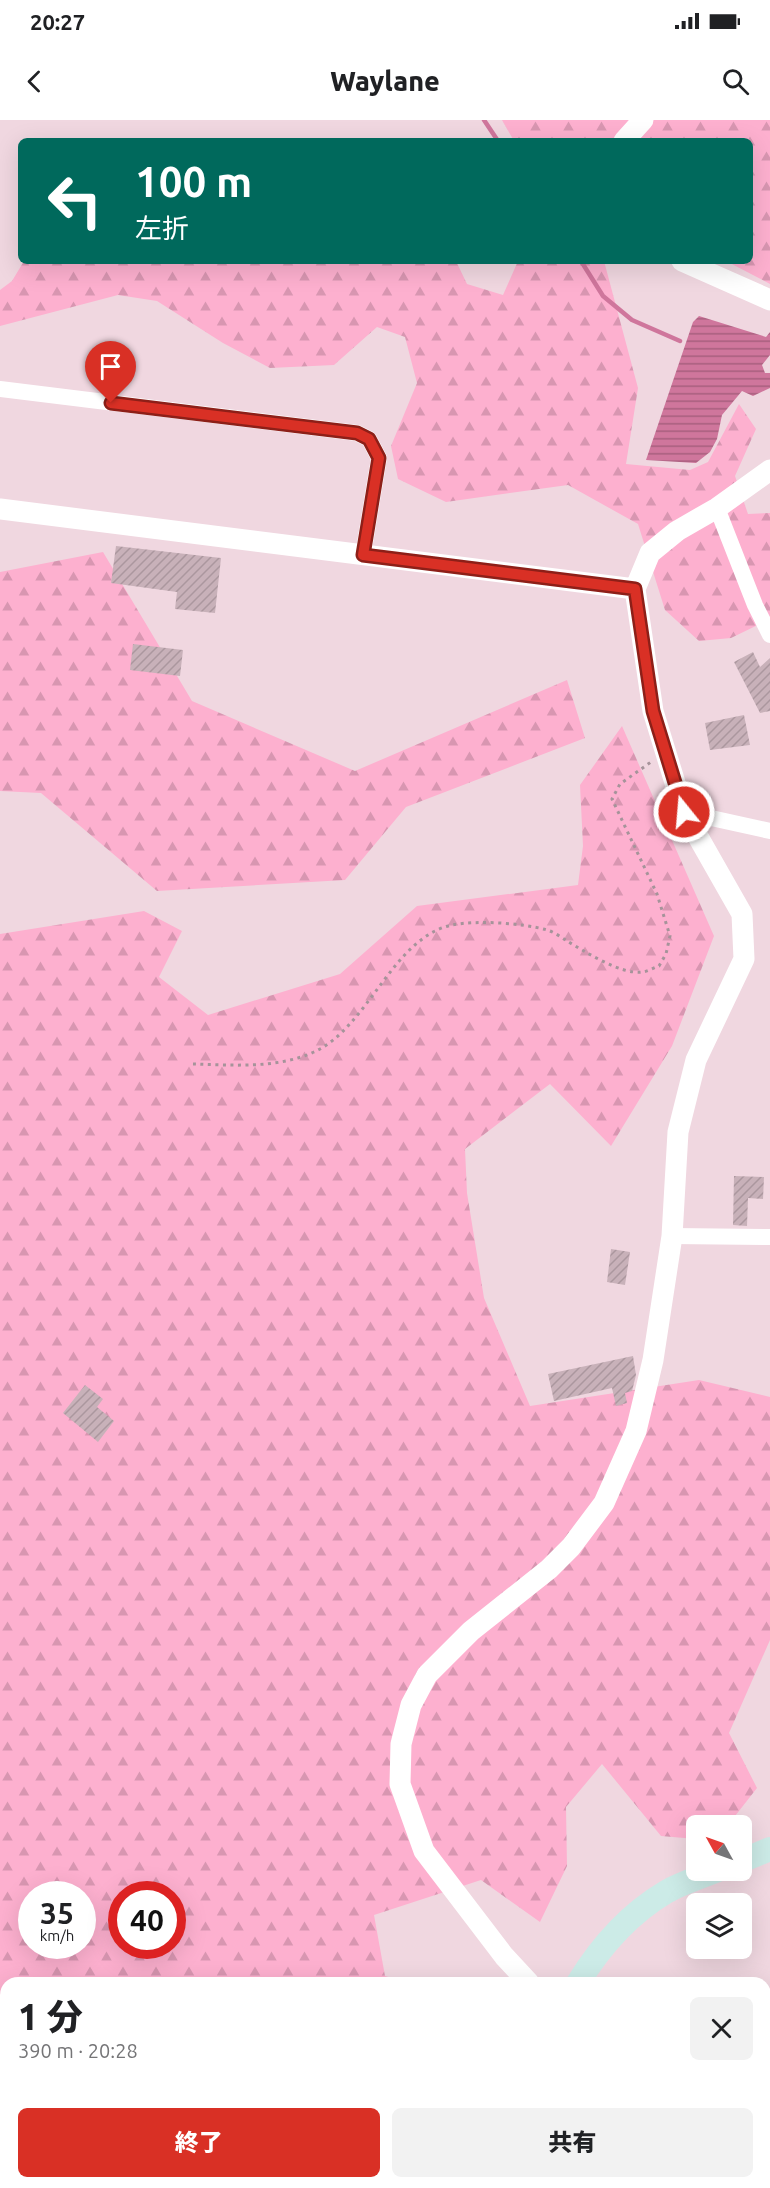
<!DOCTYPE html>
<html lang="ja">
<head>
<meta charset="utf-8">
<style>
  :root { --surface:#fff; --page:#f2f2f2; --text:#202124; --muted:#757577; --accent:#d93025 }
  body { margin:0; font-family:Ubuntu,"Noto Sans JP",sans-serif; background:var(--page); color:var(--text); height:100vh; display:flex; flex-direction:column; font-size:22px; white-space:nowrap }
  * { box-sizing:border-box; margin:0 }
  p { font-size:20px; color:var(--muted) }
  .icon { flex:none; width:33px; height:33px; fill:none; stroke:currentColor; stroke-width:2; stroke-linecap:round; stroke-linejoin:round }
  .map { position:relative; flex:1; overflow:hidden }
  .side { position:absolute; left:0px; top:1857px; width:771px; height:212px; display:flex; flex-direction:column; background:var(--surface); border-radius:18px 18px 0 0; box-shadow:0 6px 24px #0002 }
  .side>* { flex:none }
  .top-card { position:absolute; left:18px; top:18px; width:735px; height:126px; border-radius:9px; box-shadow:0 6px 24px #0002; background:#00695c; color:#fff; overflow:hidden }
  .needle { width:39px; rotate:310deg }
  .buttons { position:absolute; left:686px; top:1695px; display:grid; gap:12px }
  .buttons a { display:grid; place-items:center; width:66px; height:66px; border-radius:9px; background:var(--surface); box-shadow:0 6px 24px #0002; font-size:30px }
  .speed { position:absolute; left:18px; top:1761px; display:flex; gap:12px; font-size:30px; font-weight:700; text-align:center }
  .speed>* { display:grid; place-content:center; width:78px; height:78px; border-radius:50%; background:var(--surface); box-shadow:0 6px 24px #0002; line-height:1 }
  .speed small { font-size:15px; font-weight:400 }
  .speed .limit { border:9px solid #d22; background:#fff; color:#111 }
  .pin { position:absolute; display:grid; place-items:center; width:51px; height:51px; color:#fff; margin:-62px -26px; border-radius:50% 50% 50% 0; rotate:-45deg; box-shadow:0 0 6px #0007 }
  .pin .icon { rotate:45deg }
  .me { position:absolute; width:66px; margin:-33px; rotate:343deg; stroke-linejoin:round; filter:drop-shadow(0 0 4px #0008) }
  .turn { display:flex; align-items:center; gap:21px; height:126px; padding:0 18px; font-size:27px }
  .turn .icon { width:78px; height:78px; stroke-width:2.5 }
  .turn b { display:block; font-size:42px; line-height:51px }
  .round { display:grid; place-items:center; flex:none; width:63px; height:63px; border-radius:9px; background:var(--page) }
  .head { display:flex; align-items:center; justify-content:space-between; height:102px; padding:0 18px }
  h1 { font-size:36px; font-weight:800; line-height:45px }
  .button { display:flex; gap:12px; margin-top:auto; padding:12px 18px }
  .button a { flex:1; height:69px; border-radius:9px; background:var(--accent); color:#fff; font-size:24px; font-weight:800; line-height:69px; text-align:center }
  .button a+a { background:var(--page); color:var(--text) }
  .status { display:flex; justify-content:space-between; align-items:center; height:42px; padding:0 30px; background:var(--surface); direction:ltr }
  .status svg { height:16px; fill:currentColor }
  header { display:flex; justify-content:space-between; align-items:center; height:78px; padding:0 18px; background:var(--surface); font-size:27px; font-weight:800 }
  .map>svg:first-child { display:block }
</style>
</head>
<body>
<div class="status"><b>20:27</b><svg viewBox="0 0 49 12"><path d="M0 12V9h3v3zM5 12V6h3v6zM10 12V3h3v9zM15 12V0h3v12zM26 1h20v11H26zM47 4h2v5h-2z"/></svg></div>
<header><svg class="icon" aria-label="back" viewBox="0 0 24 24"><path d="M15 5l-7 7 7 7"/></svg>Waylane<svg class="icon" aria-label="search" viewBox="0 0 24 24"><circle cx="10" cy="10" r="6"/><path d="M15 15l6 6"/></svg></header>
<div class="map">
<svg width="770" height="2068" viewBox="0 0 770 2068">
  <defs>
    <pattern id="forest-firs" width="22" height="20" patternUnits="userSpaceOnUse" patternTransform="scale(1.5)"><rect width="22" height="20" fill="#fdb0cf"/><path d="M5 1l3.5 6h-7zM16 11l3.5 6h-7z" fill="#d896b1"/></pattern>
    <pattern id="water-rules" width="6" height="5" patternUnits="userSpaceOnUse" patternTransform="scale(1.5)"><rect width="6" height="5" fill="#cf769c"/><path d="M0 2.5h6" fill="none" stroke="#a75f7e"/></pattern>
    <pattern id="building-hatch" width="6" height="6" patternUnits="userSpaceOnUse" patternTransform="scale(1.5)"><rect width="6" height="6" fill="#c8b1b9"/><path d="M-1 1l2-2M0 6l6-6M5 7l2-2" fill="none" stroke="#ab979e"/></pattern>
  </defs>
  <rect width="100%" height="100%" fill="#f0d7e0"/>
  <!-- forest -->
  <path fill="url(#forest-firs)" fill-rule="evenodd" d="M 502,0 L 770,0 L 770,164 L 726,141 L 750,141 L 750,21 L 514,21 Z
    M 24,141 L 456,141 L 467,164 L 503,175 L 518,141 L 604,141 L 638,268 L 626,344 L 690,350 L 708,342 L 739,284 L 756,309 L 735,356 L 748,394 L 770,393 L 770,499 L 731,518 L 699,521 L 665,490 L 638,404 L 568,365 L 446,382 L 398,359 L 391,326 L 417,263 L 405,217 L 377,207 L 334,245 L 270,248 L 223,223 L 157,181 L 118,175 L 0,206 L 0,170 L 12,161 Z
    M 103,432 L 192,581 L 355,651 L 567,560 L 585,618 L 406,687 L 345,760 L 157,771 L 41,673 L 0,671 L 0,452 Z
    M 622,606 L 714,816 L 672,926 L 611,1026 L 550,964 L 465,1029 L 467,1073 L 484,1178 L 530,1286 L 699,1260 L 770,1277 L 770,1520 L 729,1613 L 757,1668 L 728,1705 L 696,1706 L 696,1719 L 661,1716 L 602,1644 L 566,1687 L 567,1746 L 540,1802 L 481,1760 L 374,1795 L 385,1856 L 408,1863 L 6,1863 L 6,2062 L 413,2063 L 409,2068 L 0,2068 L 0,814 L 144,791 L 182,811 L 159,857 L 208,895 L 340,854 L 417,786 L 578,765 L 583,726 L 580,665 ZM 32,1774 L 82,1774 L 82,1826 L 32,1826 ZM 122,1774 L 172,1774 L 172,1826 L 122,1826 Z"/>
  <!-- water -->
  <path fill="url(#water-rules)" d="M 699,196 L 766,217 L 770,212 L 770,235 L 762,245 L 765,253 L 770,253 L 770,268 L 753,276 L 742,271 L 722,295 L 717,319 L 710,332 L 696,343 L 646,340 L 693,202 Z"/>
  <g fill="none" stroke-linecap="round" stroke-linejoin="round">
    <!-- stream -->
    <path stroke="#cf769c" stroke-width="4.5" d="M 484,0 L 498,21
      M 581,141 L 603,176 L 632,200 L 680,221"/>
  </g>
  <!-- building -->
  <path fill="url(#building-hatch)" d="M 116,426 L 221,438 L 215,493 L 175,489 L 177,472 L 111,463 Z
    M 133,524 L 183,530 L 180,556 L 130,550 Z
    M 753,532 L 760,547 L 770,538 L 770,591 L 760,593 L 734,542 Z
    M 744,595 L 750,625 L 710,630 L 705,603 Z
    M 734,1056 L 764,1057 L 763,1079 L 748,1078 L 747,1106 L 733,1105 Z
    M 611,1129 L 630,1132 L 625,1165 L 607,1162 Z
    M 633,1236 L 636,1255 L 632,1271 L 625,1273 L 627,1283 L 616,1286 L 612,1268 L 554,1281 L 548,1254 Z
    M 85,1265 L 103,1279 L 97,1287 L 114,1301 L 98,1322 L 63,1293 Z"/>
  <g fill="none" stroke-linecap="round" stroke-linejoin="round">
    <!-- path -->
    <path stroke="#a6939a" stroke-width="3" stroke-dasharray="3 4.5" stroke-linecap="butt" d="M 193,944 C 232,945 277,949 314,932 C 368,908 393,817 452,805 C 477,800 523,803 547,810 C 554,812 561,817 567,821 C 584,831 621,855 642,852 C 647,852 653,848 659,846 L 666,834 L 670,816 L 657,774 L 612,679 L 620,664 L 651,642
      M 618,2062 L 621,2068"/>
    <!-- minor -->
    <path stroke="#fff" stroke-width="16" d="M 0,269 L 357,313 L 369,319 L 379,338 L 363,435
      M 717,388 L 755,485 L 770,515
      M 684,692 L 770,711
      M 672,1116 L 770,1117
      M 378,2068 L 386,2062"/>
    <!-- tertiary -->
    <path stroke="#fff" stroke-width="21" d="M 624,21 L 643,0
      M 682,141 L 770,180
      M 0,389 L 635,469
      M 529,1863 L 504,1836 L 424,1731 L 400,1664 L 401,1624 L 411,1585 L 427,1555 L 471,1511 L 549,1449 L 571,1427 L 604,1383 L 636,1311 L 653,1240 L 672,1116 L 678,1012 L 696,940 L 744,839 L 742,794 L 684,692 L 653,591 L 635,469 L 650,433 L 677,411 L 717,388 L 770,350"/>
    <!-- secondary -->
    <path stroke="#ccebe7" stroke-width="24" d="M 741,1741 L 770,1729
      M 578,1863 C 600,1827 629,1794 666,1772 C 681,1763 701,1757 718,1750
      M 464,2068 L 467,2062"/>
  </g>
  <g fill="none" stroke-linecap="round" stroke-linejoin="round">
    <!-- route casing -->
    <g stroke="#8d1f18" stroke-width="15">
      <path id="route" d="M 111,283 L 357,313 L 369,319 L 379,338 L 363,435 L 635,469 L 653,591 L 684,692"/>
    </g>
    <!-- route -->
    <use href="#route" stroke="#d93025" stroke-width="10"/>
  </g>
</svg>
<div class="buttons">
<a><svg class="needle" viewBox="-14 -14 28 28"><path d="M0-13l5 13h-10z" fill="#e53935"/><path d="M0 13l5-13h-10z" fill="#757577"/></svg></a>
<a><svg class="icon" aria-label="layers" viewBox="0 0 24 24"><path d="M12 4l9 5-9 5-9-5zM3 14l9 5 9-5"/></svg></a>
</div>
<div class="speed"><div>35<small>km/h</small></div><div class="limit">40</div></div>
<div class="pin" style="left:111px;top:283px;background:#d93025"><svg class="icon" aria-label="arrive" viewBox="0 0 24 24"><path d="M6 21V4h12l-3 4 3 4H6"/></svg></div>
<svg class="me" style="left:684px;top:692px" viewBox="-20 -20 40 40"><circle r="17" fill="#d93025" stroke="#fff" stroke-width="3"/><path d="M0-11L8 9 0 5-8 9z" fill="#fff"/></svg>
<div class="top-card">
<div class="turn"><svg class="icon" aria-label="left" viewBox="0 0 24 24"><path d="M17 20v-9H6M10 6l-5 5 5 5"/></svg><div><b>100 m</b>左折</div></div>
</div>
<section class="side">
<div class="head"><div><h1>1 分</h1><p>390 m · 20:28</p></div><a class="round"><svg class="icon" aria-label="close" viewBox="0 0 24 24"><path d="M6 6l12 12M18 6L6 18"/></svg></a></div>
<div class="button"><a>終了</a><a>共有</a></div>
</section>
</div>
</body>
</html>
